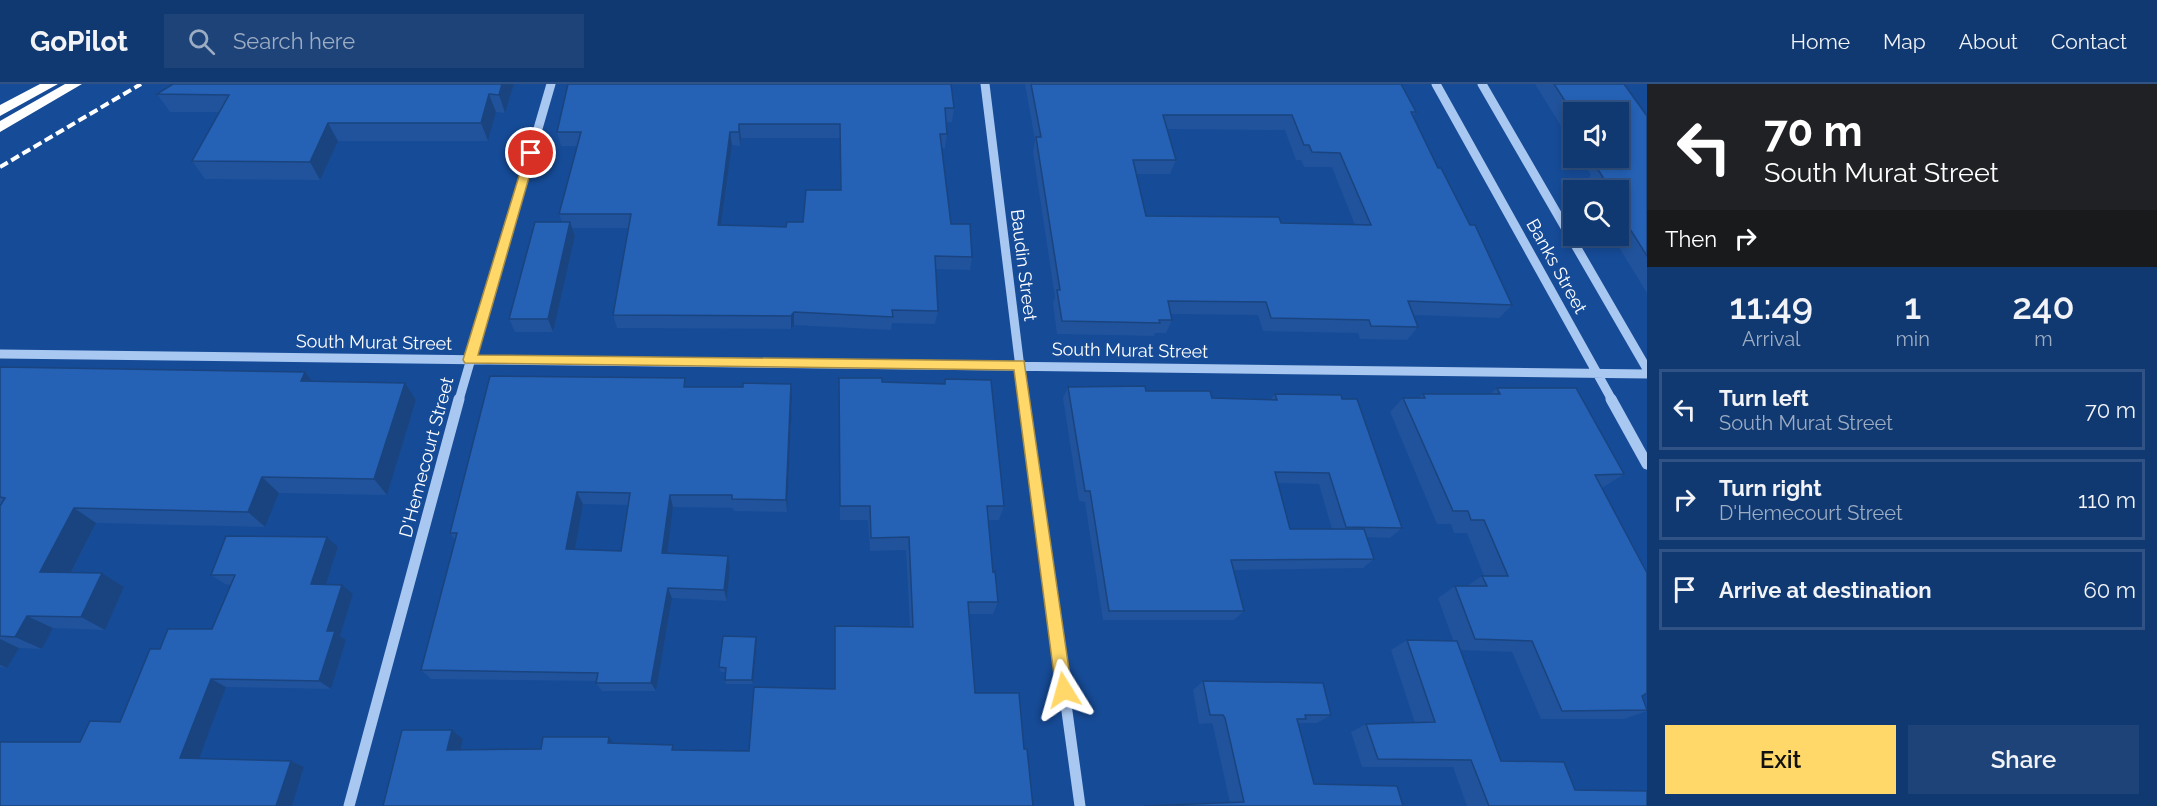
<!DOCTYPE html>
<html lang="en">
<head>
<meta charset="utf-8">
<style>
  :root { --surface:#103871; --page:#1e4379; --text:#f1f3f6; --muted:#9cacc3; --line:#305284; --accent:#ffd869 }
  body { margin:0; font-family:Raleway,sans-serif; background:var(--page); color:var(--text); height:100vh; display:flex; flex-direction:column; font-size:22px; white-space:nowrap }
  * { box-sizing:border-box; margin:0 }
  p { font-size:20px; color:var(--muted) }
  .icon { flex:none; width:33px; height:33px; fill:none; stroke:currentColor; stroke-width:2; stroke-linecap:round; stroke-linejoin:round }
  .map { position:relative; flex:1; overflow:hidden }
  .drawer { display:flex; flex-direction:column; background:var(--surface); width:510px }
  .drawer>* { flex:none }
  .top-card { background:#202124; color:#fff; overflow:hidden }
  .fabs { position:absolute; left:1563px; top:18px; display:grid; gap:12px }
  .fabs a { display:grid; place-items:center; width:66px; height:66px; border-radius:0px; background:var(--surface); box-shadow:0 3px 9px #0003,0 0 0 2px var(--line); font-size:30px }
  .pin { position:absolute; display:grid; place-items:center; width:51px; height:51px; color:#fff; margin:-26px; border:3px solid #fff; border-radius:50%; box-shadow:0 2px 6px #0007 }
  .me { position:absolute; width:66px; margin:-33px; rotate:352deg; stroke-linejoin:round; filter:drop-shadow(0 0 4px #0008) }
  .turn { display:flex; align-items:center; gap:21px; height:126px; padding:0 18px; font-size:27px }
  .turn .icon { width:78px; height:78px; stroke-width:2.5 }
  .turn b { display:block; font-size:42px; line-height:51px }
  .then { display:flex; align-items:center; height:57px; padding:0 18px; background:#0003; gap:12px; font-size:22px }
  .eta { display:flex; justify-content:space-evenly; align-items:center; height:102px; text-align:center }
  .eta b { font-size:36px; font-weight:600; line-height:42px }
  .button { display:flex; gap:12px; margin-top:auto; padding:12px 18px }
  .button a { flex:1; height:69px; border-radius:0px; background:var(--accent); color:#111; font-size:24px; font-weight:600; line-height:69px; text-align:center }
  .button a+a { background:var(--page); color:var(--text) }
  ul { padding:0; list-style:none }
  li { display:flex; align-items:center; gap:18px; height:81px; margin:0 12px 9px; padding:0 6px; border:3px solid var(--line); border-radius:0px }
  li div { flex:1 }
  li b { display:block; font-size:22px }
  li em { font-style:normal }
  header { display:flex; align-items:center; gap:36px; box-sizing:border-box; height:84px; padding:0 30px; background:var(--surface); border-bottom:2px solid var(--line) }
  header strong { font-size:28px }
  nav { display:flex; gap:33px; margin-inline-start:auto; font-size:21px }
  .search { width:420px; height:54px; background:var(--page); display:flex; align-items:center; gap:15px; box-sizing:border-box; padding:0 21px; border-radius:0px; color:var(--muted); font-size:22px }
  main { display:flex; flex:1; min-height:0 }
  .map>svg:first-child { display:block }
</style>
</head>
<body>
<header>
<strong>GoPilot</strong>
<div class="search"><svg class="icon" aria-label="search" viewBox="0 0 24 24"><circle cx="10" cy="10" r="6"/><path d="M15 15l6 6"/></svg>Search here</div>
<nav><a>Home</a><a>Map</a><a>About</a><a>Contact</a></nav>
</header>
<main>
<div class="map">
<svg width="1647" height="722" viewBox="0 0 1647 722">
  <rect width="100%" height="100%" fill="#164b97"/>
  <g fill="none" stroke-linecap="round" stroke-linejoin="round">
    <!-- minor-far1 -->
    <path stroke="#a8c7f1" stroke-width="9" d="M 985,0 L 1024,316
      M 1436,0 L 1612,316
      M 1482,0 L 1647,285
      M 0,270 L 1647,290
      M 459,316 L 551,0"/>
    <!-- minor -->
    <path stroke="#a8c7f1" stroke-width="11" d="M 1024,315 L 1080,722
      M 1611,315 L 1647,380
      M 349,722 L 459,315"/>
    <!-- highway -->
    <path fill="#fff" fill-rule="evenodd" d="M 40,0 L 58,0 L 0,32 L 0,21 Z
      M 65,0 L 82,0 L 0,48 L 0,37 Z"/>
    <!-- rail -->
    <path stroke="#fff" stroke-width="4" stroke-dasharray="9 4" stroke-linecap="butt" d="M 0,83 L 141,0"/>
  </g>
  <!-- wall -->
  <path fill="#20539c" fill-rule="evenodd" d="M 173,0 L 514,0 L 505,29 L 496,28 L 488,57 L 338,57 L 320,96 L 205,95 L 192,77 L 219,28 L 170,28 L 157,10 Z
    M 568,0 L 954,24 L 952,38 L 946,38 L 947,50 L 945,64 L 942,64 L 951,140 L 972,173 L 970,186 L 936,185 L 938,227 L 935,240 L 892,239 L 891,246 L 794,241 L 791,245 L 617,244 L 613,231 L 629,144 L 572,144 L 575,152 L 553,248 L 515,248 L 509,235 L 562,138 L 559,130 L 577,62 L 561,62 L 557,48 ZM 741,54 L 840,54 L 840,106 L 803,138 L 786,143 L 721,141 L 732,61 L 740,62 Z
    M 1025,0 L 1401,0 L 1416,28 L 1413,32 L 1438,84 L 1512,221 L 1499,234 L 1414,231 L 1418,243 L 1407,256 L 1360,255 L 1358,249 L 1263,247 L 1258,231 L 1171,230 L 1172,236 L 1166,249 L 1155,249 L 1154,252 L 1057,250 L 1053,219 L 1055,213 L 1033,68 L 1035,56 ZM 1167,45 L 1285,46 L 1296,76 L 1301,76 L 1304,83 L 1332,83 L 1355,141 L 1281,139 L 1146,132 L 1136,90 L 1170,90 L 1176,76 Z
    M 1535,0 L 1624,0 L 1647,32 L 1647,209 L 1612,152 L 1618,152 L 1618,106 L 1590,106 L 1585,98 L 1591,91 L 1580,74 L 1618,74 L 1574,28 L 1574,63 Z
    M 0,283 L 305,288 L 312,297 L 416,316 L 387,411 L 279,409 L 265,443 L 96,439 L 71,489 L 102,489 L 124,503 L 105,546 L 53,544 L 42,565 L 19,564 L 7,584 L 0,583 Z
    M 839,294 L 882,298 L 944,300 L 945,295 L 1004,422 L 999,436 L 988,436 L 993,488 L 998,518 L 993,530 L 969,530 L 975,609 L 1024,665 L 383,722 L 452,646 L 463,655 L 461,666 L 541,665 L 614,659 L 676,666 L 749,667 L 834,605 L 910,543 L 906,466 L 870,467 L 868,436 L 840,436 Z
    M 791,300 L 792,314 L 787,428 L 734,427 L 733,424 L 673,423 L 667,470 L 728,472 L 730,483 L 727,517 L 672,514 L 656,607 L 602,607 L 596,599 L 597,597 L 431,595 L 421,586 L 455,456 L 450,449 L 687,303 L 743,303 ZM 583,420 L 628,421 L 621,467 L 575,466 Z
    M 1068,303 L 1146,307 L 1212,314 L 1271,315 L 1275,310 L 1402,444 L 1390,454 L 1367,453 L 1374,475 L 1363,484 L 1233,486 L 1244,527 L 1234,536 L 1103,536 L 1085,418 L 1079,417 L 1063,314 ZM 1278,399 L 1319,400 L 1332,445 L 1290,445 Z
    M 1497,304 L 1624,390 L 1602,404 L 1642,612 L 1647,627 L 1624,635 L 1541,635 L 1512,568 L 1461,566 L 1501,677 L 1575,706 L 1647,722 L 1467,722 L 1453,683 L 1362,683 L 1351,648 L 1366,640 L 1415,639 L 1391,566 L 1407,556 L 1453,556 L 1438,514 L 1455,502 L 1467,502 L 1482,492 L 1484,492 L 1467,449 L 1454,449 L 1451,440 L 1437,440 L 1390,328 L 1403,314 L 1419,314 L 1423,310 L 1490,310 Z
    M 338,463 L 326,500 L 353,510 L 340,552 L 346,556 L 331,605 L 226,603 L 199,674 L 291,677 L 304,683 L 292,722 L 0,722 L 80,658 L 120,638 L 160,565 L 212,545 L 231,501 L 225,500 L 211,491 Z
    M 756,553 L 757,557 L 753,600 L 726,600 L 725,596 L 726,588 L 721,588 L 719,583 Z
    M 1203,597 L 1331,631 L 1317,639 L 1300,639 L 1298,640 L 1314,700 L 1403,722 L 1144,722 L 1230,719 L 1213,642 L 1212,639 L 1199,640 L 1193,606 Z"/>
  <!-- shaded-wall -->
  <path fill="#1a447f" d="M 502,0 L 514,0 L 505,29 L 499,11 Z
    M 489,10 L 496,28 L 488,57 L 481,39 Z
    M 328,39 L 338,57 L 320,96 L 310,78 Z
    M 739,40 L 741,54 L 740,62 L 739,48 Z
    M 730,48 L 732,61 L 719,155 L 718,141 Z
    M 570,138 L 575,152 L 553,248 L 548,235 Z
    M 794,228 L 794,241 L 791,245 L 791,232 Z
    M 305,288 L 319,306 L 301,297 Z
    M 405,299 L 416,316 L 387,411 L 374,395 Z
    M 791,300 L 792,314 L 787,428 L 786,416 Z
    M 262,393 L 279,409 L 265,443 L 248,428 Z
    M 577,408 L 583,420 L 573,477 L 566,465 Z
    M 670,411 L 673,423 L 666,481 L 662,469 Z
    M 74,424 L 96,439 L 64,502 L 40,488 Z
    M 327,453 L 338,463 L 323,509 L 311,500 Z
    M 728,472 L 730,483 L 727,517 L 724,506 Z
    M 102,489 L 124,503 L 105,546 L 81,533 Z
    M 342,501 L 353,510 L 340,552 L 346,556 L 331,605 L 319,597 L 327,547 Z
    M 668,504 L 672,514 L 656,607 L 651,599 Z
    M 27,532 L 53,544 L 42,565 L 15,553 Z
    M 756,553 L 757,557 L 753,600 L 752,596 Z
    M 0,555 L 19,564 L 7,584 L 0,581 Z
    M 211,595 L 226,603 L 197,680 L 180,674 Z
    M 452,646 L 463,655 L 459,674 L 447,666 Z
    M 609,653 L 616,662 L 608,659 Z
    M 291,677 L 304,683 L 292,722 L 276,722 Z"/>
  <!-- building -->
  <path fill="#2561b5" stroke="#1a447f" stroke-width="1.5" fill-rule="evenodd" d="M 173,0 L 502,0 L 499,11 L 489,10 L 481,39 L 328,39 L 310,78 L 192,77 L 229,11 L 157,10 Z
    M 568,0 L 951,0 L 954,24 L 945,24 L 947,50 L 940,50 L 951,140 L 970,140 L 972,173 L 935,172 L 938,227 L 892,226 L 893,233 L 794,228 L 791,232 L 613,231 L 631,130 L 559,130 L 581,48 L 557,48 ZM 739,40 L 840,40 L 841,106 L 806,106 L 803,138 L 787,138 L 786,143 L 718,141 L 730,48 L 739,48 Z
    M 1031,0 L 1401,0 L 1416,28 L 1411,28 L 1438,84 L 1441,84 L 1470,141 L 1475,141 L 1512,221 L 1408,217 L 1418,243 L 1371,242 L 1369,236 L 1271,234 L 1266,218 L 1168,217 L 1172,236 L 1159,236 L 1160,239 L 1062,237 L 1057,206 L 1060,206 L 1036,53 L 1041,53 ZM 1163,31 L 1292,31 L 1304,61 L 1309,61 L 1312,68 L 1340,69 L 1371,141 L 1281,139 L 1279,133 L 1146,132 L 1133,76 L 1176,76 Z
    M 1554,0 L 1624,0 L 1647,32 L 1647,172 L 1618,126 L 1618,106 L 1611,106 L 1597,84 L 1607,84 L 1601,74 L 1618,74 L 1618,28 L 1574,28 L 1574,31 Z
    M 535,138 L 570,138 L 548,235 L 509,235 Z
    M 0,283 L 305,288 L 301,297 L 405,299 L 374,395 L 262,393 L 248,428 L 74,424 L 40,488 L 102,489 L 81,533 L 27,532 L 15,553 L 0,552 L 0,422 L 5,414 L 0,413 Z
    M 490,292 L 685,294 L 684,303 L 743,303 L 743,299 L 791,300 L 786,416 L 732,415 L 732,411 L 670,411 L 662,469 L 728,472 L 724,506 L 668,504 L 651,599 L 596,599 L 598,589 L 421,586 L 457,449 L 450,449 ZM 577,408 L 630,409 L 621,467 L 566,465 Z
    M 839,294 L 882,294 L 882,298 L 945,300 L 945,295 L 991,296 L 1004,422 L 987,422 L 993,488 L 995,487 L 998,518 L 968,518 L 975,609 L 1019,609 L 1024,665 L 1027,665 L 1033,722 L 383,722 L 402,646 L 452,646 L 447,666 L 541,665 L 543,653 L 609,653 L 608,659 L 673,661 L 672,666 L 749,667 L 754,603 L 835,605 L 835,542 L 913,543 L 909,453 L 871,454 L 870,422 L 840,422 Z
    M 1145,302 L 1146,307 L 1210,307 L 1212,314 L 1277,316 L 1275,310 L 1341,311 L 1342,315 L 1357,315 L 1402,444 L 1346,443 L 1329,389 L 1275,388 L 1290,445 L 1364,445 L 1374,475 L 1231,476 L 1244,527 L 1109,527 L 1090,407 L 1085,407 L 1068,303 Z
    M 1497,304 L 1576,304 L 1624,390 L 1595,391 L 1647,489 L 1647,609 L 1642,612 L 1647,626 L 1562,627 L 1532,557 L 1475,555 L 1455,502 L 1487,502 L 1482,492 L 1508,492 L 1484,436 L 1471,436 L 1468,427 L 1453,427 L 1403,314 L 1425,314 L 1423,310 L 1500,310 Z
    M 226,452 L 327,453 L 311,500 L 342,501 L 327,547 L 335,547 L 319,597 L 211,595 L 180,674 L 291,677 L 276,722 L 0,722 L 0,658 L 80,658 L 90,637 L 120,638 L 150,565 L 160,565 L 168,545 L 212,545 L 235,491 L 211,491 Z
    M 723,552 L 756,553 L 752,596 L 725,596 L 726,584 L 719,583 Z
    M 1407,556 L 1457,557 L 1501,677 L 1564,678 L 1575,706 L 1647,707 L 1647,722 L 1489,722 L 1471,676 L 1378,675 L 1366,640 L 1435,638 Z
    M 1203,597 L 1323,599 L 1331,631 L 1305,631 L 1306,635 L 1297,635 L 1314,700 L 1397,702 L 1403,722 L 1144,722 L 1244,718 L 1225,634 L 1223,631 L 1210,631 Z"/>
  <!-- route -->
  <path fill="#ffd869" stroke="#a68c44" stroke-width="1.5" d="M 531,65 L 536,69 L 478,271 L 1024,277 L 1072,606 L 1070,611 L 1064,614 L 1058,611 L 1056,606 L 1014,286 L 465,279 L 463,276 L 526,69 Z"/>
  <g text-anchor="middle" dominant-baseline="central" stroke-width="6" stroke-linejoin="round" paint-order="stroke">
    <!-- street labels -->
    <g font-size="18" fill="#fff" stroke="#164b97">
      <text transform="translate(1024 181) rotate(83)">Baudin Street</text>
      <text transform="translate(1557 182) rotate(61)">Banks Street</text>
      <text transform="translate(374 258) rotate(1)">South Murat Street</text>
      <text transform="translate(1130 266) rotate(1)">South Murat Street</text>
      <text transform="translate(426 373) rotate(-75)">D'Hemecourt Street</text>
    </g>
  </g>
</svg>
<div class="fabs">
<a><svg class="icon" aria-label="sound" viewBox="0 0 24 24"><path d="M4 9h4l5-4v14l-5-4H4zM17 9q2 3 0 6"/></svg></a>
<a><svg class="icon" aria-label="search" viewBox="0 0 24 24"><circle cx="10" cy="10" r="6"/><path d="M15 15l6 6"/></svg></a>
</div>
<div class="pin" style="left:531px;top:69px;background:#d93025"><svg class="icon" aria-label="arrive" viewBox="0 0 24 24"><path d="M6 21V4h12l-3 4 3 4H6"/></svg></div>
<svg class="me" style="left:1064px;top:606px" viewBox="-20 -20 40 40"><path d="M0-17L14 15 0 8-14 15z" fill="#ffd869" stroke="#fff" stroke-width="4"/></svg>
</div>
<section class="drawer">
<div class="top-card">
<div class="turn"><svg class="icon" aria-label="left" viewBox="0 0 24 24"><path d="M17 20v-9H6M10 6l-5 5 5 5"/></svg><div><b>70 m</b>South Murat Street</div></div>
<div class="then">Then<svg class="icon" aria-label="right" viewBox="0 0 24 24"><path d="M7 20v-9h11M14 6l5 5-5 5"/></svg></div>
</div>
<div class="eta">
<div><b>11:49</b><p>Arrival</p></div>
<div><b>1</b><p>min</p></div>
<div><b>240</b><p>m</p></div>
</div>
<ul>
<li><svg class="icon" aria-label="left" viewBox="0 0 24 24"><path d="M17 20v-9H6M10 6l-5 5 5 5"/></svg><div><b>Turn left</b><p>South Murat Street</p></div><em>70 m</em></li>
<li><svg class="icon" aria-label="right" viewBox="0 0 24 24"><path d="M7 20v-9h11M14 6l5 5-5 5"/></svg><div><b>Turn right</b><p>D'Hemecourt Street</p></div><em>110 m</em></li>
<li><svg class="icon" aria-label="arrive" viewBox="0 0 24 24"><path d="M6 21V4h12l-3 4 3 4H6"/></svg><div><b>Arrive at destination</b></div><em>60 m</em></li>
</ul>
<div class="button"><a>Exit</a><a>Share</a></div>
</section>
</main>
</body>
</html>
